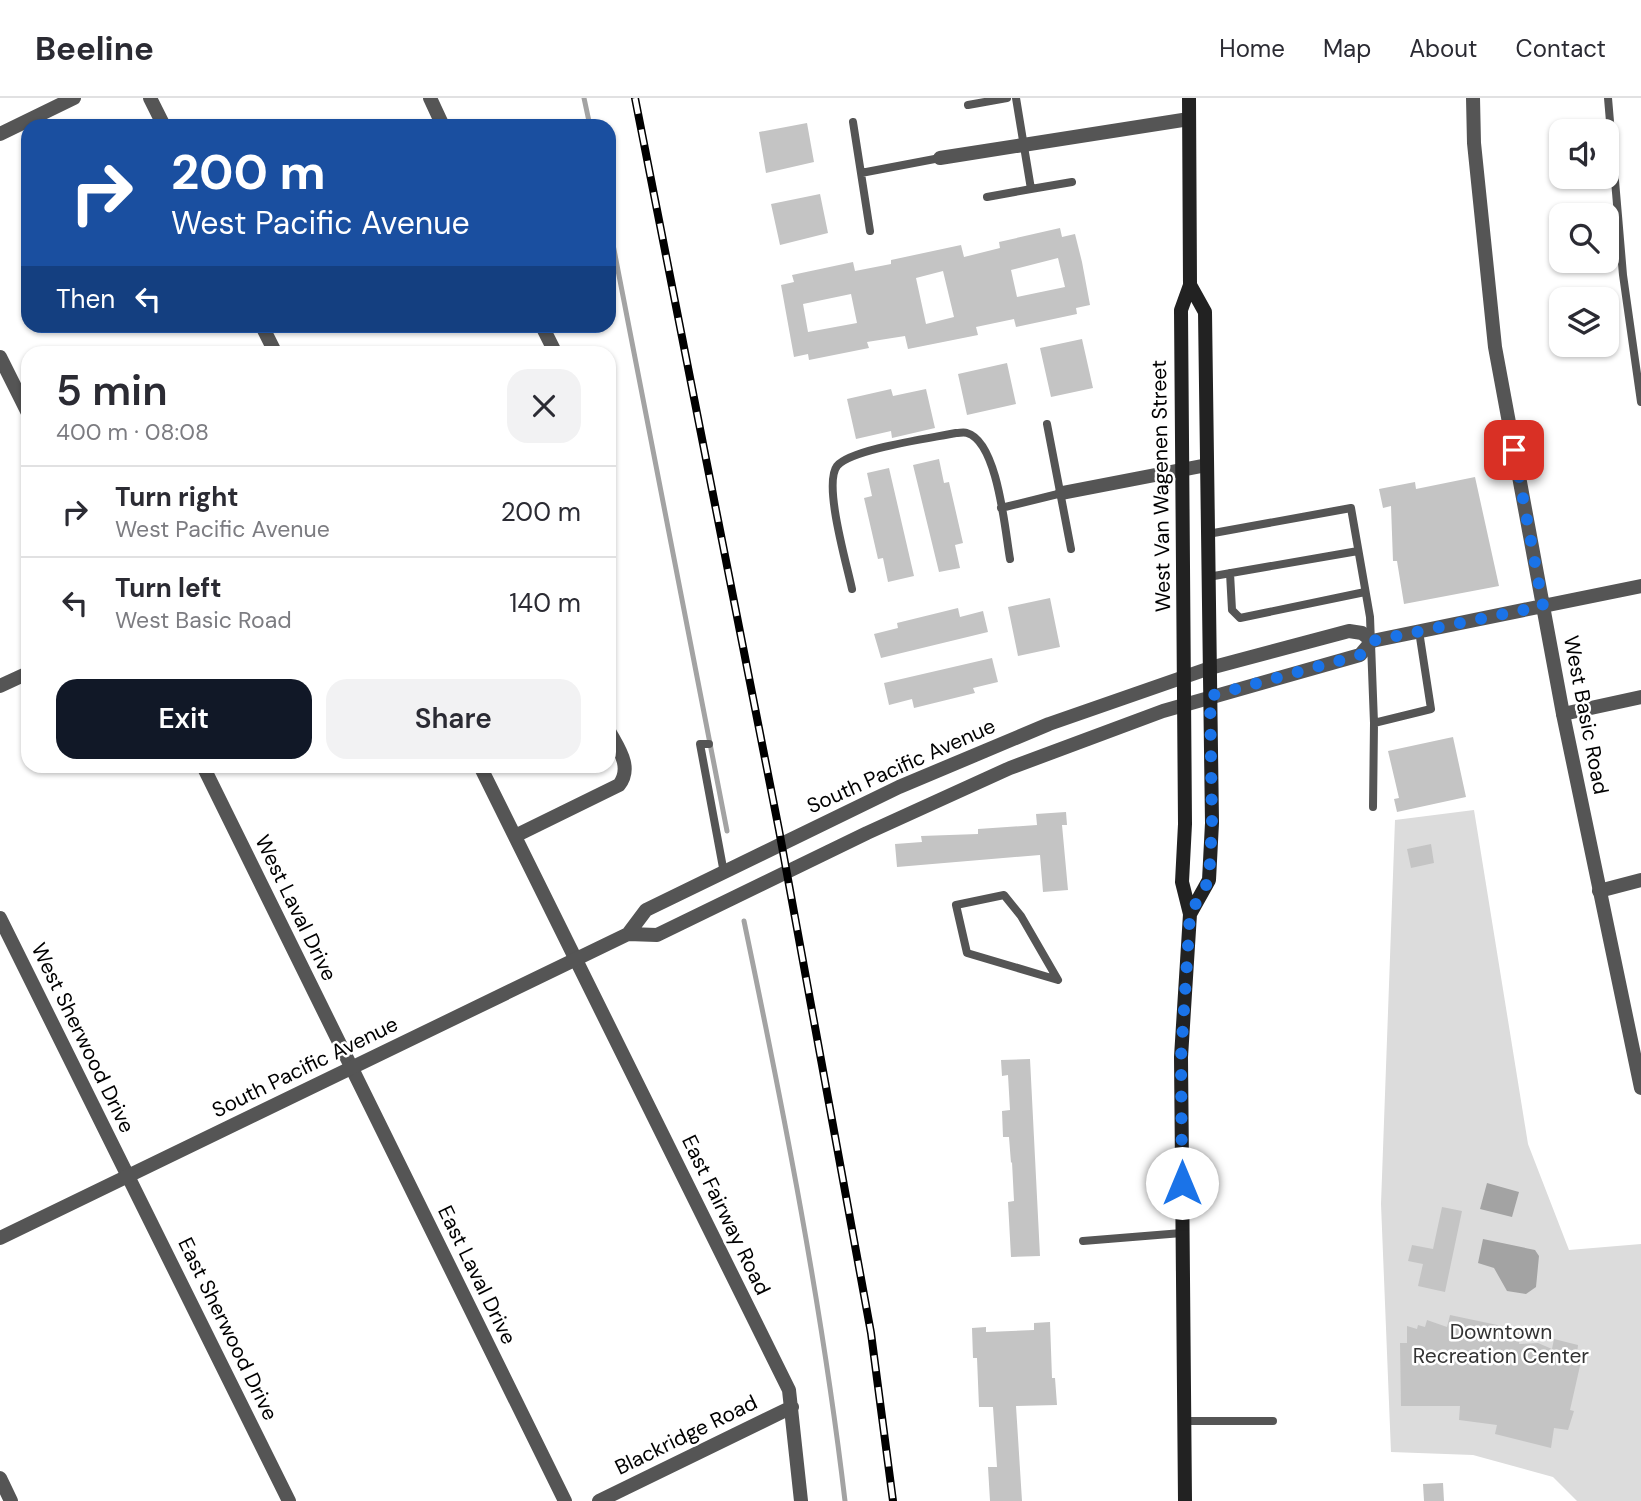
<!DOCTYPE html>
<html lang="en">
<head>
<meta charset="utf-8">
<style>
  :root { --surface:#fff; --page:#f2f2f3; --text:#2b2b33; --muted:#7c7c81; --line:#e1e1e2; --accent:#111827 }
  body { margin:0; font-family:"DM Sans",sans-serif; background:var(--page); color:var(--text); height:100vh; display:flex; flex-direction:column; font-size:26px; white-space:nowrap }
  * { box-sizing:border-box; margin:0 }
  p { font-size:23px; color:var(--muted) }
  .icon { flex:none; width:38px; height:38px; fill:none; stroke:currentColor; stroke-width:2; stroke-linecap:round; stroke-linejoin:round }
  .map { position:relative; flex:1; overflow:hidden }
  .details { position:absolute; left:21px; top:248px; width:595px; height:427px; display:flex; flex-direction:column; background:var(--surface); border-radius:21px; box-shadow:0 2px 5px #0004 }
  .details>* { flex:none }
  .top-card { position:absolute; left:21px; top:21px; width:595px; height:214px; border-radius:21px; box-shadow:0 2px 5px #0004; background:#1a4fa0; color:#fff; overflow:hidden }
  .tools { position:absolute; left:1549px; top:21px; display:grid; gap:14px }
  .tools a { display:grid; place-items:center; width:70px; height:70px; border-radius:14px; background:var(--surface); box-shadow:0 2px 5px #0004; font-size:35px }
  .pin { position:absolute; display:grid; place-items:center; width:60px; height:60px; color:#fff; margin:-30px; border-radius:14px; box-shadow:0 4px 10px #0006 }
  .me { position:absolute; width:77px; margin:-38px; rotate:0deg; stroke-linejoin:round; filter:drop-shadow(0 0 5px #0008) }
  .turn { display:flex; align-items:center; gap:24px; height:147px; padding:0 35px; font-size:32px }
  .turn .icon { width:91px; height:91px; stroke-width:2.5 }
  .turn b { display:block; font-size:49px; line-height:60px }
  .then { display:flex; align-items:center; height:66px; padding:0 35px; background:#0003; gap:14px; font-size:26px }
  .round { display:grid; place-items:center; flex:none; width:74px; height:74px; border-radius:21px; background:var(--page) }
  .head { display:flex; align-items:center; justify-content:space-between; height:119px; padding:0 35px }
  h1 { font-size:42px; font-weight:600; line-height:52px }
  .action { display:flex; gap:14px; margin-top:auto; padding:14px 35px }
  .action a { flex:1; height:80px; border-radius:21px; background:var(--accent); color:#fff; font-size:28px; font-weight:600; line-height:80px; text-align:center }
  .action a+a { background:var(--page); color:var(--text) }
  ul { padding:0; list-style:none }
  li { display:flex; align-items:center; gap:21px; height:91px; padding:0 35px; border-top:2px solid var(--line) }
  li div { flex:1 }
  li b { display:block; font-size:26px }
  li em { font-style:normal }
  header { display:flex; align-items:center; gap:42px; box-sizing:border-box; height:98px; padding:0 35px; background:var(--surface); border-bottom:2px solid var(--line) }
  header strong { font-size:33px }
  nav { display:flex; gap:38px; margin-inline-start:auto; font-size:24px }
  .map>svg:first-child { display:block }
</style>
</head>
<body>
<header>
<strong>Beeline</strong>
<nav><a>Home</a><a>Map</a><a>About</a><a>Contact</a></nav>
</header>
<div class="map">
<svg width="1641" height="1403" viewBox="0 0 1641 1403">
  <rect width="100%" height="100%" fill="#fff"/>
  <!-- green -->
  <path fill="#dcdcdc" d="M 1474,712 L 1528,1046 L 1569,1152 L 1641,1146 L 1641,1403 L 1577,1403 L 1553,1379 L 1473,1357 L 1391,1354 L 1381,1106 L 1395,722 Z"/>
  <!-- water -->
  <path fill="#a3a3a3" d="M 1487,1085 L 1519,1094 L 1512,1119 L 1480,1111 Z
    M 1483,1141 L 1535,1152 L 1539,1158 L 1536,1189 L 1526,1196 L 1507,1193 L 1494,1170 L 1478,1165 Z"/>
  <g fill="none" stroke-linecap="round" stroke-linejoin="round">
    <!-- stream -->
    <path stroke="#a3a3a3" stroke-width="5" d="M 584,0 L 590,28
      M 609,126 L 727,733
      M 744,823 C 784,1015 822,1208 845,1403"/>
  </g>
  <!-- building -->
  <path fill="#c4c4c4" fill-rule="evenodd" d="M 807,25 L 814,64 L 766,75 L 759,34 Z
    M 820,96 L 828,135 L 780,147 L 771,106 Z
    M 1060,130 L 1062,139 L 1075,136 L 1082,164 L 1090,207 L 1076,210 L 1077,216 L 1016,229 L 1014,221 L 976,229 L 978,237 L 908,251 L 905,238 L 867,244 L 869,250 L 809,262 L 808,256 L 794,259 L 781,187 L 794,184 L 792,177 L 853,164 L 855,173 L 891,166 L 891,162 L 961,147 L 964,159 L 1000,150 L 999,144 ZM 1058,160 L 1065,189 L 1017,199 L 1011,172 ZM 943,173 L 954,219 L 926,226 L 916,180 ZM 851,196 L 857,225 L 808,234 L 803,206 Z
    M 1082,241 L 1093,290 L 1051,299 L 1040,250 Z
    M 1007,265 L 1016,306 L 967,317 L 958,276 Z
    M 891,291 L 893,298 L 926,291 L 935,330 L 892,340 L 891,333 L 856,341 L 847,301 Z
    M 939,361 L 944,385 L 949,384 L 963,445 L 955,447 L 960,470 L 939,474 L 913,367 Z
    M 889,370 L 914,478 L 888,484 L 883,460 L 878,461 L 864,400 L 872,398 L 867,375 Z
    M 1475,379 L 1499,488 L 1404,506 L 1397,463 L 1393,463 L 1391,408 L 1383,410 L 1379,391 L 1415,384 L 1416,391 Z
    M 1050,500 L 1060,549 L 1018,558 L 1008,509 Z
    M 958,510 L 960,519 L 983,513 L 988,534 L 881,560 L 874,536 L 898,530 L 897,525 Z
    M 992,560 L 998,584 L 973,590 L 975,595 L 914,610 L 912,601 L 889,607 L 884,585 Z
    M 1453,639 L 1466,699 L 1397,714 L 1394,701 L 1399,700 L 1388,653 Z
    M 1066,714 L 1067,727 L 1062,727 L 1068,792 L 1043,794 L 1040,757 L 897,769 L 895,746 L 922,744 L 921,738 L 978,736 L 978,731 L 1037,727 L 1036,716 Z
    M 1431,746 L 1434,765 L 1411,770 L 1407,751 Z
    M 1030,961 L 1040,1158 L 1011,1159 L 1008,1104 L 1014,1103 L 1012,1064 L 1011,1065 L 1009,1039 L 1003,1039 L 1002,1013 L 1010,1012 L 1008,977 L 1002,978 L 1001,962 Z
    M 1442,1109 L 1462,1113 L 1445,1194 L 1418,1188 L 1423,1166 L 1408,1163 L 1412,1147 L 1433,1151 Z
    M 1450,1217 L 1521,1232 L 1519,1246 L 1538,1245 L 1552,1251 L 1554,1241 L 1578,1247 L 1577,1256 L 1582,1259 L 1570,1312 L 1574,1313 L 1568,1332 L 1554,1330 L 1551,1350 L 1495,1336 L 1497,1327 L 1459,1322 L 1460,1308 L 1401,1308 L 1400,1245 L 1407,1245 L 1407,1228 L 1417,1231 L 1418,1227 L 1425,1229 L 1427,1222 L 1447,1229 Z
    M 1050,1224 L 1052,1280 L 1055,1280 L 1057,1307 L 1016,1308 L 1022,1403 L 990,1403 L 988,1369 L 997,1369 L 993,1309 L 979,1309 L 977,1260 L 973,1260 L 972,1230 L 986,1229 L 986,1234 L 1034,1232 L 1034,1225 Z
    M 1443,1385 L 1444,1403 L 1424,1403 L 1423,1386 Z"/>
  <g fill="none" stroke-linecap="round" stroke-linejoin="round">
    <!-- service -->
    <path stroke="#555" stroke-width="8" d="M 1016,0 L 1031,91 L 1072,84
      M 1608,0 L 1623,177 L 1641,304
      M 968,7 L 1007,0
      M 853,24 L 870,133
      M 861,75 L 940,60
      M 987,99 L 1031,91
      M 1047,326 L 1071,451
      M 1001,410 L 1062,395
      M 1208,436 L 1351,410 L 1370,519 L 1374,625
      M 1230,475 L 1232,512 L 1240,520 L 1365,494
      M 1208,479 L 1358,453
      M 852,491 C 847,467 823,386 837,368 C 851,351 932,340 956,335 C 960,335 964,334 967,335 C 998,344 1005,433 1010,461
      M 709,646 L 700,646 L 724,775
      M 1373,709 L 1374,625 L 1431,611 L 1419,533
      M 1004,797 L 1021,818 L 1058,882 L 967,855 L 956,807 Z
      M 1083,1143 L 1182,1135
      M 1184,1323 L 1273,1323"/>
    <!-- minor -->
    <path stroke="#555" stroke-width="14" d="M 150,0 L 164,28
      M 430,0 L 443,28
      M 0,36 L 74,0
      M 940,60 L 1189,21
      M 262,228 L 276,256
      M 542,228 L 556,256
      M 0,259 L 28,315
      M 1062,395 L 1207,367
      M 0,588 L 28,575
      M 1563,616 L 1641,599
      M 203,668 L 565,1403
      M 480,668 L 789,1292 L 801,1403
      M 515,738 L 619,687 C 633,669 618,650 609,633
      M 1599,793 L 1641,782
      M 0,820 L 289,1403
      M 0,1380 L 11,1403
      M 599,1403 L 792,1309"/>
    <!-- tertiary -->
    <path stroke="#555" stroke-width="14" d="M 1473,0 L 1474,45 L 1495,249 L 1563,616 L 1641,990
      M 628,836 L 646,812 L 899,689 L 1049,626 L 1210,570 L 1349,533 L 1362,535 L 1372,543
      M 0,1140 L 628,836 L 657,837 L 867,735 L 1010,670 L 1163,613 L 1360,557 L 1372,543 L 1641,488"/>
    <!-- secondary -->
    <path stroke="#222" stroke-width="14" d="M 1190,816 L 1209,782 L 1212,725 L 1205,214 L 1190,187
      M 1185,1403 L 1181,959 L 1190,816 L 1182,784 L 1185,726 L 1181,212 L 1190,187 L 1189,0"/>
    <!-- rail casing -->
    <g stroke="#000" stroke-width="8">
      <path id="rail" d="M 635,0 L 779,732 L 871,1235 L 893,1403"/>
    </g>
    <!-- rail -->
    <use href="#rail" stroke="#fff" stroke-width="5" stroke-dasharray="16" stroke-linecap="butt"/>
  </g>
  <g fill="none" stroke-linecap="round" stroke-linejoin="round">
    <!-- route -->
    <path stroke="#1a73e8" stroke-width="12" stroke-dasharray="0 21.6" d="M 1182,1085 L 1181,959 L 1190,816 L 1209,782 L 1212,725 L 1210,598 L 1360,557 L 1372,543 L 1543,508 L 1514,352"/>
  </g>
  <g text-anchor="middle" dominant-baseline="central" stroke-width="5" stroke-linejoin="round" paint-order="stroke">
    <!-- street labels -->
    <g font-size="21" fill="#000" stroke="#fff">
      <text transform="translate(1161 388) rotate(-91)">West Van Wagenen Street</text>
      <text transform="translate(1586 617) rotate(79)">West Basic Road</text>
      <text transform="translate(901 668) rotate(-24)">South Pacific Avenue</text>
      <text transform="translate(296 810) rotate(64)">West Laval Drive</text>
      <text transform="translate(83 940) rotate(64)">West Sherwood Drive</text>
      <text transform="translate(305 969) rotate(-26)">South Pacific Avenue</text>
      <text transform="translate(726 1117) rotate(64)">East Fairway Road</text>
      <text transform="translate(477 1177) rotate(64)">East Laval Drive</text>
      <text transform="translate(228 1231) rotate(64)">East Sherwood Drive</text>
      <text transform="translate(686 1337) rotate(-26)">Blackridge Road</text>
    </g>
    <!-- park labels -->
    <g font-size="21" fill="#333" stroke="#fff">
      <text x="1501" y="1234">Downtown<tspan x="1501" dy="24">Recreation Center</tspan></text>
    </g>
  </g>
</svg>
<div class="tools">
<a><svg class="icon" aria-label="sound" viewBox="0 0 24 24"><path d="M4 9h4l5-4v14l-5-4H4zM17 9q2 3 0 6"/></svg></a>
<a><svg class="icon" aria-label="search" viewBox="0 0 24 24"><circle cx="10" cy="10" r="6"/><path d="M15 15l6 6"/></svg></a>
<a><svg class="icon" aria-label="layers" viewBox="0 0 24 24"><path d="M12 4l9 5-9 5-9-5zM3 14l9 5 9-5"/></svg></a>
</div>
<div class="pin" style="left:1514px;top:352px;background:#d93025"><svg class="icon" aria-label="arrive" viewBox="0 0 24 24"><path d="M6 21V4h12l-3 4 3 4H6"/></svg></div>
<svg class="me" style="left:1182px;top:1085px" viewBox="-20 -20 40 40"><circle r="19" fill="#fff"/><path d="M0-13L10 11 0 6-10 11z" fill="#1a73e8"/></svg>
<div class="top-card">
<div class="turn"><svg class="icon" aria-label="right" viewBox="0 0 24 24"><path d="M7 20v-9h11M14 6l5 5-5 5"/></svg><div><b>200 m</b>West Pacific Avenue</div></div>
<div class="then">Then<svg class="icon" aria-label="left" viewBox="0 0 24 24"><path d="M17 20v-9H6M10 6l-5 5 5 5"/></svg></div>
</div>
<section class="details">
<div class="head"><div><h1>5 min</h1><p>400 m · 08:08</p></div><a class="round"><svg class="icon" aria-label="close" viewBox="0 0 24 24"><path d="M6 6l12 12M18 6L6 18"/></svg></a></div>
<ul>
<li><svg class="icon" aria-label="right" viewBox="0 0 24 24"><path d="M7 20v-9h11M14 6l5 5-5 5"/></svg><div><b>Turn right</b><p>West Pacific Avenue</p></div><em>200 m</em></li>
<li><svg class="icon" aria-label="left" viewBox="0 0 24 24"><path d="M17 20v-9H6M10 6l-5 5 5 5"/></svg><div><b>Turn left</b><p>West Basic Road</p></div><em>140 m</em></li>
</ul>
<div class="action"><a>Exit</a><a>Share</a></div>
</section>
</div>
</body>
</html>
